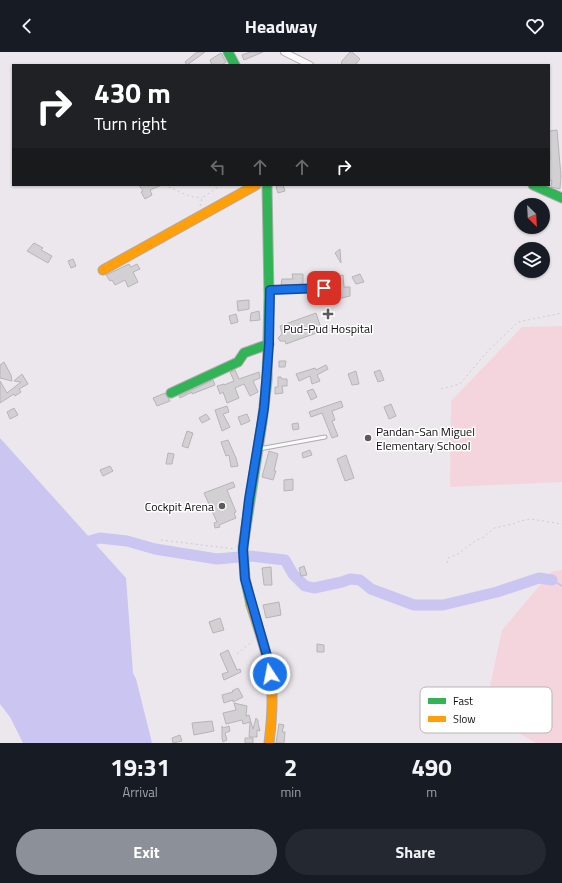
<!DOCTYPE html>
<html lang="en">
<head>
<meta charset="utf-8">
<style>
  :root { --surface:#171b24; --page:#242831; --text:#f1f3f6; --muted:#9ea1a6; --accent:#8c9099 }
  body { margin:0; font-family:"Titillium Web",sans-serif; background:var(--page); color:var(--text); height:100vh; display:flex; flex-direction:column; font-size:15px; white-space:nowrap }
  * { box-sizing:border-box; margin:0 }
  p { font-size:13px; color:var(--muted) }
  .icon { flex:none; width:22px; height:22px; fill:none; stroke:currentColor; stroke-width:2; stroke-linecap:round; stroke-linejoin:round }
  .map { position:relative; height:691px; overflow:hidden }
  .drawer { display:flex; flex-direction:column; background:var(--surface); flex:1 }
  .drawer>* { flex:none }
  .banner { position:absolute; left:12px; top:12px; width:538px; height:122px; border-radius:0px; box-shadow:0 1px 3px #0004; background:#202124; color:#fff; overflow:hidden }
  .needle { width:26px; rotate:156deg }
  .buttons { position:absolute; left:514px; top:146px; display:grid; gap:8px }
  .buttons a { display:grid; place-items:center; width:36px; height:36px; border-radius:50%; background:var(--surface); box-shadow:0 1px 3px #0004; font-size:20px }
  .pin { position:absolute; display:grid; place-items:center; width:34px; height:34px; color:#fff; margin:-17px; border-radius:8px; box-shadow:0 2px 6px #0006 }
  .me { position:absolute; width:44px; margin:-22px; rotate:349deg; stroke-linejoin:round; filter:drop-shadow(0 0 3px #0008) }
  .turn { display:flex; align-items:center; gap:14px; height:84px; padding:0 16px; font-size:18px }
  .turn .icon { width:52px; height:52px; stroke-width:2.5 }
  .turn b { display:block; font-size:28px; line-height:34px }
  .lanes { display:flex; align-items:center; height:38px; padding:0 16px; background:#0003; justify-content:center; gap:20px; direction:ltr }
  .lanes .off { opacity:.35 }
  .eta { display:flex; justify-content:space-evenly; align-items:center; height:68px; text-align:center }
  .eta b { font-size:24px; font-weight:700; line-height:28px }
  .action { display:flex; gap:8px; margin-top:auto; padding:8px 16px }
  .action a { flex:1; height:46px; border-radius:24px; background:var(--accent); color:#fff; font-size:16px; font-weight:700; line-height:46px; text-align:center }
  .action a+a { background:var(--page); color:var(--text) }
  header { display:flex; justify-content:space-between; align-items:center; height:52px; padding:0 16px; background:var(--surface); font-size:18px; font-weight:700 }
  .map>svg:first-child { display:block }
</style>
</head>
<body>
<header><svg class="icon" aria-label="back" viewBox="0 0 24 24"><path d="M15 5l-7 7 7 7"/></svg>Headway<svg class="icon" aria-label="heart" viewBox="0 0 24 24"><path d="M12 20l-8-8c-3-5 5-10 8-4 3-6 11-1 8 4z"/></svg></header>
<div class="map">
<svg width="562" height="691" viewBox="0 0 562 691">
  <rect width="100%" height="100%" fill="#ece7ec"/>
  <!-- green -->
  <path fill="#f5d5dd" d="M 562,274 L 562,430 L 450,435 L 451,349 L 522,275 Z
    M 562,518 L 562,691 L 536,691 L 484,662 L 502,578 L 551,520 Z"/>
  <!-- water -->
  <path fill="#cac6f1" d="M 0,386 L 126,526 L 133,621 L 136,627 L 152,691 L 23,691 L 10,665 L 0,652 Z"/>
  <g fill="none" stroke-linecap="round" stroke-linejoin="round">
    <!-- stream -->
    <path stroke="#cac6f1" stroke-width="2" d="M 552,528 L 562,534"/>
    <!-- river -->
    <path stroke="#cac6f1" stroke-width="11" d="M 79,492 L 100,486 L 127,489 L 155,497 L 217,507 L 239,505
      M 250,504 L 285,508 L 293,522 L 305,534 L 314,536 L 342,530 L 350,527 L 360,528 L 371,537 L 414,553 L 443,553 L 497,540 L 539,526 L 552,528"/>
  </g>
  <!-- building -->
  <path fill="#d3d0d4" stroke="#b7b4b8" d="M 197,0 L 205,0 L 187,13 L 185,10 Z
    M 250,0 L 263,0 L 244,8 L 242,3 Z
    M 350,0 L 352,0 L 360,7 L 355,13 L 341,13 L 342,9 Z
    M 221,1 L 226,10 L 222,13 L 212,13 L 210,8 Z
    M 557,78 L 561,124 L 560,137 L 551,135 L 552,128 L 549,129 L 549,108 L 550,108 L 549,79 Z
    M 139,133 L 162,133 L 150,138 L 152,143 L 145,147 L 141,140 L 143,139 Z
    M 280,133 L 283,133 L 285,139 L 278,141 L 276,135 Z
    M 34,191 L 43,196 L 41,198 L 52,204 L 48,211 L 27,199 Z
    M 340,197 L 341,211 L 335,201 Z
    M 73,207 L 76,214 L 71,216 L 68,209 Z
    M 129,212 L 131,215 L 137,212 L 140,217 L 133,220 L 138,230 L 128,235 L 125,228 L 115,233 L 112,228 L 110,229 L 106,223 Z
    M 323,220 L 324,232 L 314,232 L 314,221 Z
    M 292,222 L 303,222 L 303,232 L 281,233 L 282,227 L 293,227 Z
    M 360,222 L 364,230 L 356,232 L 352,225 Z
    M 343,223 L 344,235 L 350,235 L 350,244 L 326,250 L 326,240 L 328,236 L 336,235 L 335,224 Z
    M 249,248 L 249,257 L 238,259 L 237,249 Z
    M 259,259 L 260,268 L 250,269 L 251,261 Z
    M 316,261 L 322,279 L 286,292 L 285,289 L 280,289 L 278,286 L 282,282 L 280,274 Z
    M 236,262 L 238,270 L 231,272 L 229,264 Z
    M 279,309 L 286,309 L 285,315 L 279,315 Z
    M 4,310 L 11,323 L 12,329 L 0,326 L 0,313 Z
    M 326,313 L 328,317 L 317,323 L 320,329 L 312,332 L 310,324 L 299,329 L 296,322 L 315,316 L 316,318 Z
    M 235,318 L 239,327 L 259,320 L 260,326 L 253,329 L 258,340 L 250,344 L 244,332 L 235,336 L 239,346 L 227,351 L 223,340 L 220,342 L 217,334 L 224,332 L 224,333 L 234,329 L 230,320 Z
    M 380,318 L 384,328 L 378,330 L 374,320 Z
    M 356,319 L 359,332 L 352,333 L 348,322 Z
    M 22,322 L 28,332 L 19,337 L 21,340 L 15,344 L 14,342 L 0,351 L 0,329 L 7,341 L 21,330 L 14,329 Z
    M 278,325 L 281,325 L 282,327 L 287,327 L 287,334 L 282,334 L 283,341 L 275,342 L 275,335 L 278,335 Z
    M 213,328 L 215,333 L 192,342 L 192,340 L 180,346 L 179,344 Z
    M 313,337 L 317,345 L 311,348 L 307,339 Z
    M 165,341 L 170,349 L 157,354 L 153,346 Z
    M 341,349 L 343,355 L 332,359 L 335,368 L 332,369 L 338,384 L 332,386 L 322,361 L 311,365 L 309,360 Z
    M 391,352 L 396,364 L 389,367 L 384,355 Z
    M 227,354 L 229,360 L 223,362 L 230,375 L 222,379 L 215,358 Z
    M 14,356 L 18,363 L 10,367 L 7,360 Z
    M 206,362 L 210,367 L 202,371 L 199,366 Z
    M 247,362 L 250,369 L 241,373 L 238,365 Z
    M 298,371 L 299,377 L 293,378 L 292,372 Z
    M 187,379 L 193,381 L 188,396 L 182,394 Z
    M 228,388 L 236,406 L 238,414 L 231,415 L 229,403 L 226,404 L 221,390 Z
    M 310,398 L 312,403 L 303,406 L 302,401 Z
    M 269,399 L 278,402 L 274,419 L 276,419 L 273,428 L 262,425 Z
    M 168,401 L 174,402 L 172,412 L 166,412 Z
    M 346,403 L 354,426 L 345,429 L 337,407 Z
    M 110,414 L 113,419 L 103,424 L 100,418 Z
    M 293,427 L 293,438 L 284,439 L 284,428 Z
    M 233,430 L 235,435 L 227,438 L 236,460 L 234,461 L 236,466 L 219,473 L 220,475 L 215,476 L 214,471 L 217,470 L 204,441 Z
    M 304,514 L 307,523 L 301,524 L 299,516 Z
    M 271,515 L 272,533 L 264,533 L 262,516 Z
    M 279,550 L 281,563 L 266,566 L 263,553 Z
    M 220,566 L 224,578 L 213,581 L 209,570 Z
    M 317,592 L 324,593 L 324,600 L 317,600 Z
    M 228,598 L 237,618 L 240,617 L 241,620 L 224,628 L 222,622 L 228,620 L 220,602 Z
    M 238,636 L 243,645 L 233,650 L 233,648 L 224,651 L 222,643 L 233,640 L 232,639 Z
    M 234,651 L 247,654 L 246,664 L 249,663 L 253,677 L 256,666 L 258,668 L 258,671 L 260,679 L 257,678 L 257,685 L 249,685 L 250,670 L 243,672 L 242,668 L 226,672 L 223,661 L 236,658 Z
    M 212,669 L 214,679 L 194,683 L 192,671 Z
    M 279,672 L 284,673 L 282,680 L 285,680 L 284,691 L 276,691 Z
    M 222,674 L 223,676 L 229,674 L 230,679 L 225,681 L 227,688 L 223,690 L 222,686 Z
    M 180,683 L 182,689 L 173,691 L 172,686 Z
    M 245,686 L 253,686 L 253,691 L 245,691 Z"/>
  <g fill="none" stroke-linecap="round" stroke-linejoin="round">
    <!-- lane casing -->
    <g stroke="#aeaaae" stroke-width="5">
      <path id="lane" d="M 259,397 L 325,385"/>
    </g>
    <!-- street casing -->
    <g stroke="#aeaaae" stroke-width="8">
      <path id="street" d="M 284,0 L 310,13
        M 270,238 L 324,236"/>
    </g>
    <!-- fast casing -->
    <g stroke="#aeaaae" stroke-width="11">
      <path id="fast" d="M 228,0 L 235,13
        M 533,133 L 562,146
        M 171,341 L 238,310 L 244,301 L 269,292
        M 251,553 L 245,526 L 243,495 L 262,371 L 267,329 L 269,245 L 267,133"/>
    </g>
    <!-- slow casing -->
    <g stroke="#aeaaae" stroke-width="11">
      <path id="slow" d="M 103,218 L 256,133
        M 251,553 C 258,575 266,597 270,619 C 274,643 272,667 269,691"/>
    </g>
    <!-- path -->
    <path stroke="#cdcdcd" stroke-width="1" stroke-dasharray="2 3" stroke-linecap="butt" d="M 164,133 L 189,144 L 202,146
      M 200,154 L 202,146 L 221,133
      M 441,337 L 460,332 L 486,301 L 518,270 L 562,261
      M 161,488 L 235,497
      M 447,511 L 448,506 L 458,502 L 475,489 L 484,485 L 494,476 L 513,472 L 520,469 L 531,467 L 562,472
      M 237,602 L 253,589"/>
    <!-- lane -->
    <use href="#lane" stroke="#fcfbfc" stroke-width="3"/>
    <!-- street -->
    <use href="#street" stroke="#fcfbfc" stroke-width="6"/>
    <!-- fast -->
    <use href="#fast" stroke="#30b455" stroke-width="9"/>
    <!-- slow -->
    <use href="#slow" stroke="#ff9f0a" stroke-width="9"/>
  </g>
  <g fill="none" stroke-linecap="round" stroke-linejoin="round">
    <!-- route casing -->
    <g stroke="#114b97" stroke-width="10">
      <path id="route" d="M 270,622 L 269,611 L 245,527 L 243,498 L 249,447 L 264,356 L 269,292 L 270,238 L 324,236"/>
    </g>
    <!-- route -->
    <use href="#route" stroke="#1a73e8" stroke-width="7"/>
  </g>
  <!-- markers -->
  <g fill="#5d595d" stroke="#fff" stroke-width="1.5">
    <path d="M326 256h4v4h4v4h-4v4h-4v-4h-4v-4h4z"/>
    <circle cx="368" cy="386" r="4"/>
    <circle cx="222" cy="454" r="4"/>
  </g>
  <g text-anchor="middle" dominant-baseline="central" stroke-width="3" stroke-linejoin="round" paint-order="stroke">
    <!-- poi labels -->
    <g font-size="12" fill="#100d10" stroke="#fff">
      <text x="328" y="276">Pud-Pud Hospital</text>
      <text x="376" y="379" text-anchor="start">Pandan-San Miguel<tspan x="376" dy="14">Elementary School</tspan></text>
      <text x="214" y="454" text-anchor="end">Cockpit Arena</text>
    </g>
  </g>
  <!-- legend -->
  <rect x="420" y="635" width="132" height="46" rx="6" fill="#fff" stroke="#b7b6b7" stroke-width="1"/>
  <rect x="428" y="646" width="18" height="6" fill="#30b455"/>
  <rect x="428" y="664" width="18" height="6" fill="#ff9f0a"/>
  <g font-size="11" fill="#100d10">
    <text x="453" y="653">Fast</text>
    <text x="453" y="671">Slow</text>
  </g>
</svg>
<div class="buttons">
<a><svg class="needle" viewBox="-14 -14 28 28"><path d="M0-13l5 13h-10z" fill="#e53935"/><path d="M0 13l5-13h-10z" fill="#9ea1a6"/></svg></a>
<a><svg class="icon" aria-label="layers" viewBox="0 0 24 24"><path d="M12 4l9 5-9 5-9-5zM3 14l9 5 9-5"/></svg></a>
</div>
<div class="pin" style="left:324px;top:236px;background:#d93025"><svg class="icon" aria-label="arrive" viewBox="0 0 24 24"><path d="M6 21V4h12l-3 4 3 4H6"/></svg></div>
<svg class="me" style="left:270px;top:622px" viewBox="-20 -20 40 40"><circle r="17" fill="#1a73e8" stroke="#fff" stroke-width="3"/><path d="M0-11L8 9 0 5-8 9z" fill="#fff"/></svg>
<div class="banner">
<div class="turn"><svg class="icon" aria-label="right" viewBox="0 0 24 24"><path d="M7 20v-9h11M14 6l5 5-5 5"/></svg><div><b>430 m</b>Turn right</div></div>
<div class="lanes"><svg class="icon off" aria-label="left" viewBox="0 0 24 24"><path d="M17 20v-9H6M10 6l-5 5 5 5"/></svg><svg class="icon off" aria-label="ahead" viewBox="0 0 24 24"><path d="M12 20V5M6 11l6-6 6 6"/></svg><svg class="icon off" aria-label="ahead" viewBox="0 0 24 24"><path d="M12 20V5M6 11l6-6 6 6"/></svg><svg class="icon" aria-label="right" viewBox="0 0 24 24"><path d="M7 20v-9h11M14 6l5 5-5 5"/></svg></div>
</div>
</div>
<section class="drawer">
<div class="eta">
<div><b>19:31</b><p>Arrival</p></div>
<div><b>2</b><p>min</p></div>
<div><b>490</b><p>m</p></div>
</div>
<div class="action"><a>Exit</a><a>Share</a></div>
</section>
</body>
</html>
